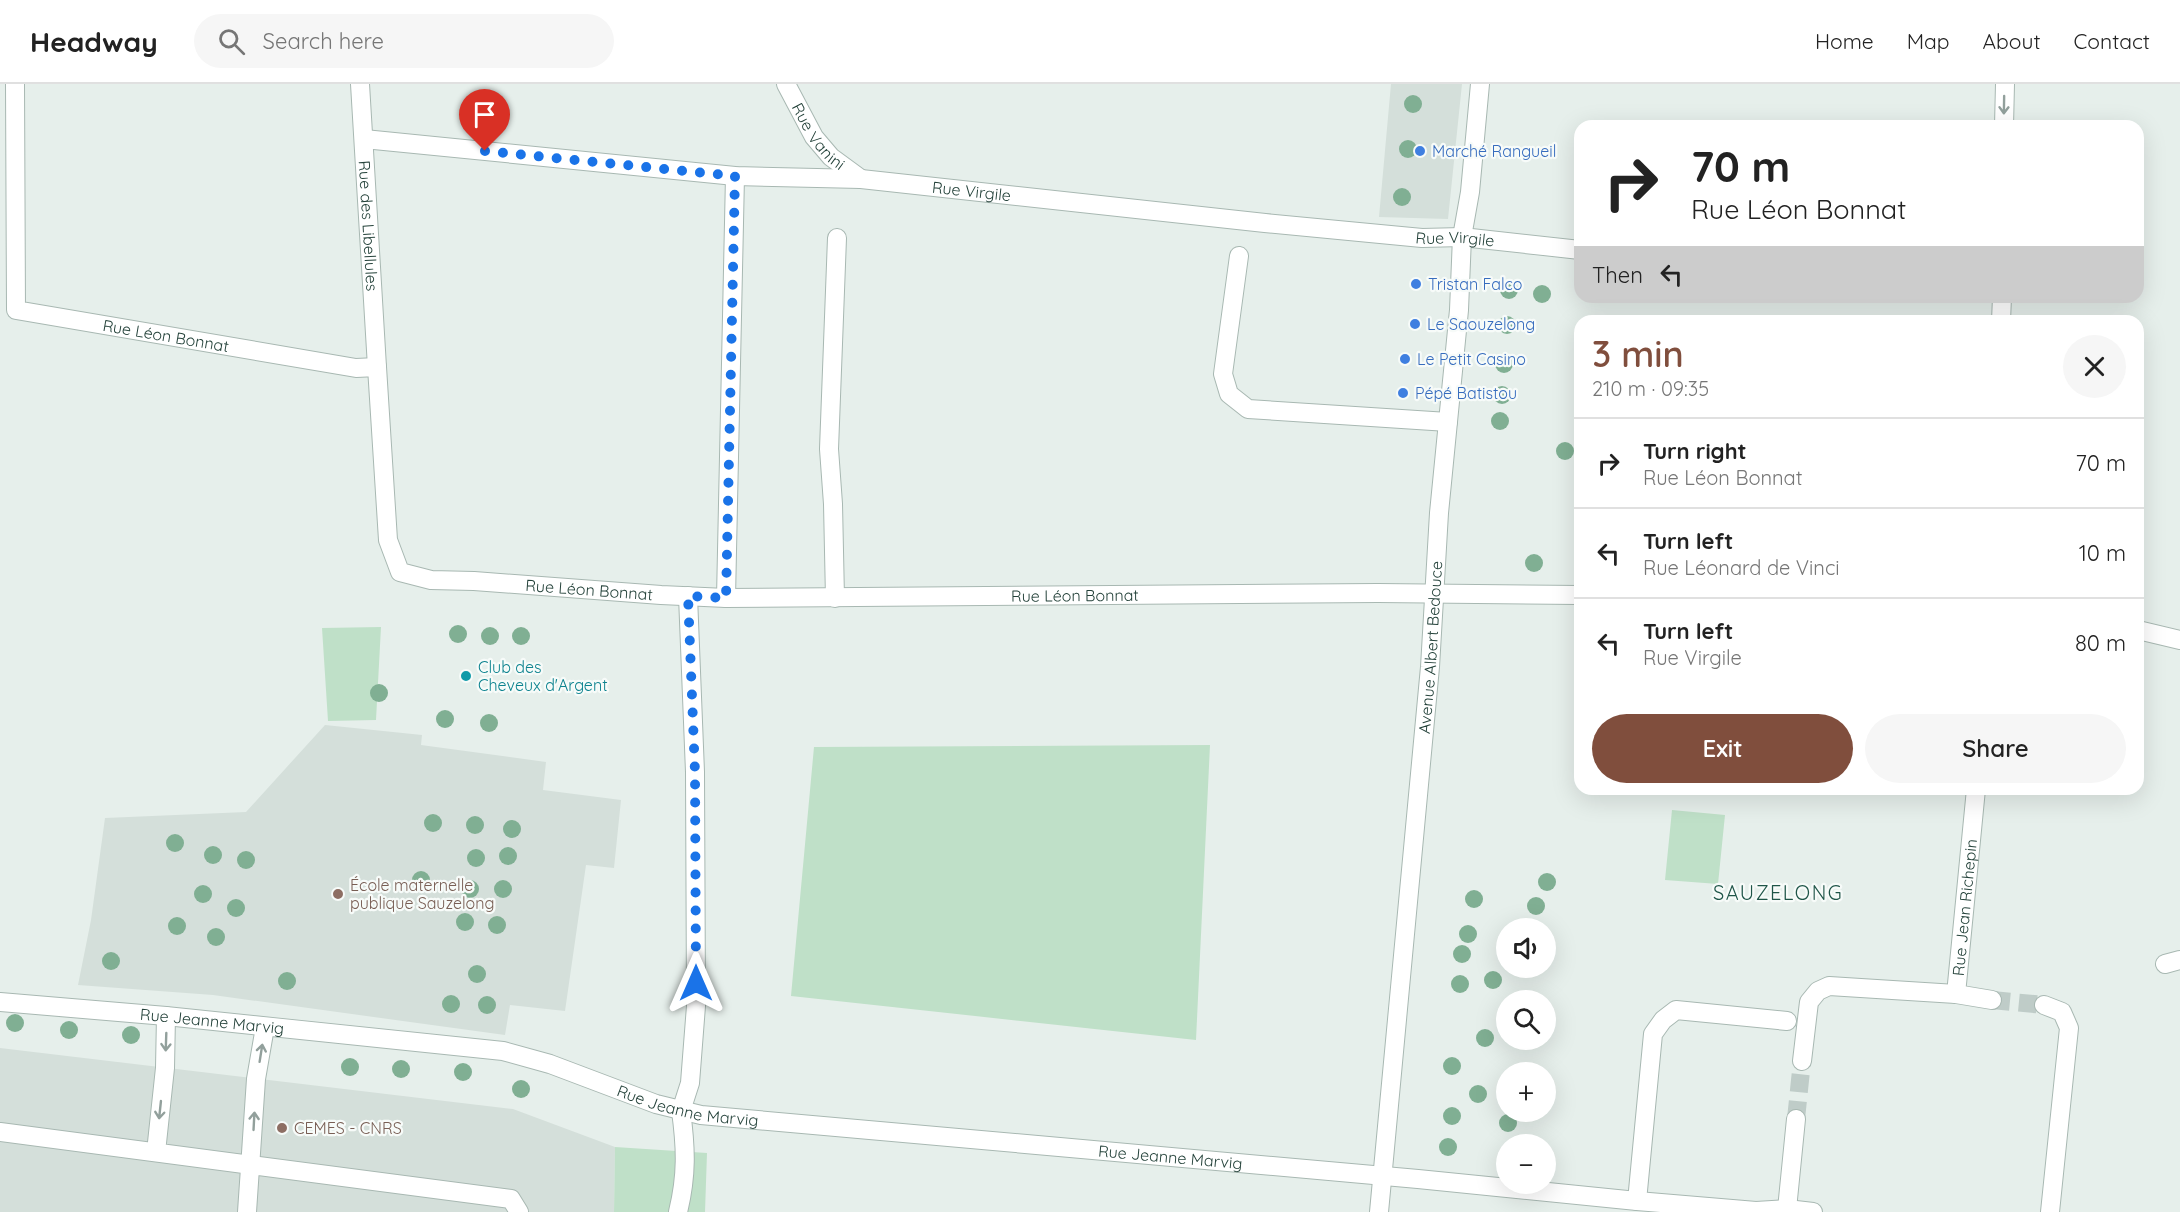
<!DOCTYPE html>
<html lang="en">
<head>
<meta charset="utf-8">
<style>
  :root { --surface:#fff; --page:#f6f6f6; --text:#222; --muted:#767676; --line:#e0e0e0; --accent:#804e3d }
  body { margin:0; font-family:Quicksand,sans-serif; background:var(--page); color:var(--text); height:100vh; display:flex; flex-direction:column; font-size:22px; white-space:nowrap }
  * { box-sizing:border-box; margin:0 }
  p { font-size:20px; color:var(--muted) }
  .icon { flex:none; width:33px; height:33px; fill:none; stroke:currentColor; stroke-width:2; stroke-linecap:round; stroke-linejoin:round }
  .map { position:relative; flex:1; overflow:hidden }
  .drawer { position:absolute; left:1574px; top:231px; width:570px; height:480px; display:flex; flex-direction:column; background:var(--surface); border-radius:18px; box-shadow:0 6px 24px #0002 }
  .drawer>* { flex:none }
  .banner { position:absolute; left:1574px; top:36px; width:570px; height:183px; border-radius:18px; box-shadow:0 6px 24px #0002; background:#fff; color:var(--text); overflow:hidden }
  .buttons { position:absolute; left:1496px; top:834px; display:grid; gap:12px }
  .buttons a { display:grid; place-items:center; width:60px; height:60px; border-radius:50%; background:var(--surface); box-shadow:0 6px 24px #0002; font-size:30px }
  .pin { position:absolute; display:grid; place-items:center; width:51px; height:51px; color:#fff; margin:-62px -26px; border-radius:50% 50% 50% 0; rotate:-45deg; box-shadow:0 0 6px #0007 }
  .pin .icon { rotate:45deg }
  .me { position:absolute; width:66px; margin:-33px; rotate:0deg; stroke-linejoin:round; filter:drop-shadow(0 0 4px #0008) }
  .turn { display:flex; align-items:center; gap:21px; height:126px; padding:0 18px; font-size:27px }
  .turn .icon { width:78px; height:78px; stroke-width:2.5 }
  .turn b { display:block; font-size:42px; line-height:51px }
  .then { display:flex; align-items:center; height:57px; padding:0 18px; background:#0003; gap:12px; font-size:22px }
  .round { display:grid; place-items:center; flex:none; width:63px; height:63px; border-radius:32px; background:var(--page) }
  .headline { display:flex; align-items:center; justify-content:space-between; height:102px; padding:0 18px }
  h1 { font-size:36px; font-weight:600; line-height:45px; color:var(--accent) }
  .button { display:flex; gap:12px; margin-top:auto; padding:12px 18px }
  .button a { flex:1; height:69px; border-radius:36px; background:var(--accent); color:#fff; font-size:24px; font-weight:600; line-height:69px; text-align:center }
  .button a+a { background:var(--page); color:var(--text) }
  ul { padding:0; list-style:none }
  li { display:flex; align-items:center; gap:18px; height:90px; padding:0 18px; border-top:2px solid var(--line) }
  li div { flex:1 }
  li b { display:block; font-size:22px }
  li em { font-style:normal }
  header { display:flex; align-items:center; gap:36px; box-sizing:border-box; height:84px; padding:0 30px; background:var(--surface); border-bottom:2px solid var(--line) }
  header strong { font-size:28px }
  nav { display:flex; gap:33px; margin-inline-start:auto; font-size:21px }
  .search { width:420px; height:54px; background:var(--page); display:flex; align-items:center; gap:15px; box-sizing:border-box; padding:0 21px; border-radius:33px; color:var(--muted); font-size:22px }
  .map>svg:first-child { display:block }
</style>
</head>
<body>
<header>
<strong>Headway</strong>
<div class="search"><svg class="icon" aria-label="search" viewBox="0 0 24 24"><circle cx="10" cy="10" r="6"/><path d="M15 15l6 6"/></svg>Search here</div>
<nav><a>Home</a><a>Map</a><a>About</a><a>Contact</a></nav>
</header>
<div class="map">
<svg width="2180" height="1128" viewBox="0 0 2180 1128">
  <rect width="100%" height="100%" fill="#e6efeb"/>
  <!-- built -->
  <path fill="#d4dfda" d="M 1391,0 L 1462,0 L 1448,135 L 1379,133 Z
    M 325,641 L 422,651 L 421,661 L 546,678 L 543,706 L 621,716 L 614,784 L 586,781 L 565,927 L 510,921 L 505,951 L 213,911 L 78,901 L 91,836 L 105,734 L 246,728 Z
    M 0,964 L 513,1025 L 615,1063 L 614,1128 L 0,1128 Z"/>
  <!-- green -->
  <path fill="#bfe0c8" d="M 381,543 L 376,636 L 328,637 L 322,544 Z
    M 1210,661 L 1196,956 L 791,912 L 814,663 Z
    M 1672,726 L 1725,731 L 1718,800 L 1665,796 Z
    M 615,1063 L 707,1069 L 705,1128 L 614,1128 Z"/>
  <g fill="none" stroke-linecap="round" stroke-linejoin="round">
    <!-- minor-tunnel -->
    <path stroke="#bfccc8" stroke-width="18" stroke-dasharray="18 9" stroke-linecap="butt" d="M 1992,916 L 2044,921
      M 1796,1035 L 1802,977"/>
    <!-- service casing -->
    <g stroke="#a8b8b2" stroke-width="20">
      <path id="service" d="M 1239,172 L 1223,290 L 1229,310 L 1248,325 L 1448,338
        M 726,514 L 735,92
        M 835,514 L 833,420 L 829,365 L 837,154
        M 2165,880 L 2180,876
        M 0,1048 L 511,1115 L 519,1128
        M 156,1068 L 165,984 L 166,932
        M 1637,1117 L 1653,950 L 1663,936 L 1676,926 L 1787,937
        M 247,1128 L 256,995 L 265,943
        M 678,1128 C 687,1091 686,1064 681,1027"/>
    </g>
    <!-- minor casing -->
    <g stroke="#a8b8b2" stroke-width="20">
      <g id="minor">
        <path id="s1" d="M 15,0 L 16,226 L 356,284 L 377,283 L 388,456 L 400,488 L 431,496 L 474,497 L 661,511 L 726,514 L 1378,509 L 1580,511"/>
        <path id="s2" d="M 360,0 L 377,283"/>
        <path id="s3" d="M 786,0 L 814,53 L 831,73 L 861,95"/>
        <path d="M 2004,42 L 2005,0"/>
        <path id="s4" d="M 364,55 L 735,92 L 861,95 L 1265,139 L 1422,154 L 1462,153 L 1580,166"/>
        <path d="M 2001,237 L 2002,213"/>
        <path d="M 2138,546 L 2180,556"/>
        <path d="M 1956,910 L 1992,916"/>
        <path id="s5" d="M 0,918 L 166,932 L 503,967 L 550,980 L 656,1020 L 701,1031 L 1418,1095 L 1637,1117 L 1756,1127 L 1787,1125 L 1813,1128"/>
        <path d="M 2044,921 L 2062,928 L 2069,944 L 2050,1128"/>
        <path id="s6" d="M 1802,977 L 1809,918 L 1818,907 L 1829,902 L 1956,910 L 1976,705"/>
        <path d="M 681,1027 L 690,999 L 696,922 L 695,688 L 688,512"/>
        <path d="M 1787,1125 L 1796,1035"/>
      </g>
    </g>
    <!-- tertiary casing -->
    <g stroke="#a8b8b2" stroke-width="20">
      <g id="tertiary">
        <path id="s7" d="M 1379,1128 L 1430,583 L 1439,429 L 1459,226 L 1462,153 L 1470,108 L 1480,0"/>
      </g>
    </g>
    <!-- service -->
    <use href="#service" stroke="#fff" stroke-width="18"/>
    <!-- minor -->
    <use href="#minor" stroke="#fff" stroke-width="18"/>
    <!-- tertiary -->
    <use href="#tertiary" stroke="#fff" stroke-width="18"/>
  </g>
  <!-- trees -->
  <g fill="#80af93">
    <circle cx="1413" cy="20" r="9"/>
    <circle cx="1408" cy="65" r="9"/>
    <circle cx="1402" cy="113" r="9"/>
    <circle cx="1509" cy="206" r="9"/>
    <circle cx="1542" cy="210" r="9"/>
    <circle cx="1507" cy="241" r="9"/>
    <circle cx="1504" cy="280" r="9"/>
    <circle cx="1502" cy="311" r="9"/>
    <circle cx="1500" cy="337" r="9"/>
    <circle cx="1565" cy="367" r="9"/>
    <circle cx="1534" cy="479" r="9"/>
    <circle cx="458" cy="550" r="9"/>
    <circle cx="490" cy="552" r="9"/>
    <circle cx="521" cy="552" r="9"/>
    <circle cx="379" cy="609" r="9"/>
    <circle cx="445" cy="635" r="9"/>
    <circle cx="489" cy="639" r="9"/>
    <circle cx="433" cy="739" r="9"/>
    <circle cx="475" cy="741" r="9"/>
    <circle cx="512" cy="745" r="9"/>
    <circle cx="175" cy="759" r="9"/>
    <circle cx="213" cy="771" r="9"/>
    <circle cx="508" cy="772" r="9"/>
    <circle cx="476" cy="774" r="9"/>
    <circle cx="246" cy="776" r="9"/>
    <circle cx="421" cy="796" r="9"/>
    <circle cx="1547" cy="798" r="9"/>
    <circle cx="470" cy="805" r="9"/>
    <circle cx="503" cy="805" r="9"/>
    <circle cx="203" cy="810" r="9"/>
    <circle cx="1474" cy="815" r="9"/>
    <circle cx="1536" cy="822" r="9"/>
    <circle cx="236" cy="824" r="9"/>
    <circle cx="465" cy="838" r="9"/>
    <circle cx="497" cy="841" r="9"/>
    <circle cx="177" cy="842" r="9"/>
    <circle cx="1468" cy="850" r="9"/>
    <circle cx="216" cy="853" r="9"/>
    <circle cx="1462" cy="870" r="9"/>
    <circle cx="111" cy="877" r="9"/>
    <circle cx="477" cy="890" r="9"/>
    <circle cx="1493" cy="896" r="9"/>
    <circle cx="287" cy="897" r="9"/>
    <circle cx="1460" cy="900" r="9"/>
    <circle cx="451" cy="920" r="9"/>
    <circle cx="487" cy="921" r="9"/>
    <circle cx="15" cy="939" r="9"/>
    <circle cx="69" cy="946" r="9"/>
    <circle cx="131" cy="951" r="9"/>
    <circle cx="1485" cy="954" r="9"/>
    <circle cx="1452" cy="982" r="9"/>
    <circle cx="350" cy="983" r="9"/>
    <circle cx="401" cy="985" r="9"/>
    <circle cx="463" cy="988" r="9"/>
    <circle cx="521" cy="1005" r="9"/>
    <circle cx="1478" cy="1010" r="9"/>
    <circle cx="1452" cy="1032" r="9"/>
    <circle cx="1508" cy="1039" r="9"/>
    <circle cx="1448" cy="1063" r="9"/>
  </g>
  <!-- one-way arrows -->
  <defs><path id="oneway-shaft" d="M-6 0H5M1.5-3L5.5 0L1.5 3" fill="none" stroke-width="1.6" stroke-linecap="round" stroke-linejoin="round" transform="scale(1.5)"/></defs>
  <g stroke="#92a09c">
    <use href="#oneway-shaft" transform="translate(2004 21) rotate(91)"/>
    <use href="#oneway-shaft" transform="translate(166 958) rotate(92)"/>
    <use href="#oneway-shaft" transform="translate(261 969) rotate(-81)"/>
    <use href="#oneway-shaft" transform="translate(160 1026) rotate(96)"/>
    <use href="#oneway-shaft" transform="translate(254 1037) rotate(-87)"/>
  </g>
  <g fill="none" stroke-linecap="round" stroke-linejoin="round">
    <!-- route -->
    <path stroke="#1a73e8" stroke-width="10" stroke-dasharray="0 18" d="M 485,67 L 735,92 L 726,514 L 688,512 L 695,688 L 696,899"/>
  </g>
  <!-- markers -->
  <g fill="#3f7fe0" stroke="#f7fbf9" stroke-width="2">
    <circle cx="1420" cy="67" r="6"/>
    <circle cx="1416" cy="200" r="6"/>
    <circle cx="1415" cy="240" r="6"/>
    <circle cx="1405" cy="275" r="6"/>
    <circle cx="1403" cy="309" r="6"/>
  </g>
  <circle fill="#0f9aa8" stroke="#f7fbf9" stroke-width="2" cx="466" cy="592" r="6"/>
  <g fill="#8d6e63" stroke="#f7fbf9" stroke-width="2">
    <circle cx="338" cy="810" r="6"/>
    <circle cx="282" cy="1044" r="6"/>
  </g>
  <g text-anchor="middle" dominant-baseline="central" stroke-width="4.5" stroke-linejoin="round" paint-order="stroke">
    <!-- street labels -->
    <g font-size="16" fill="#24423a" stroke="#f7fbf9">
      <text stroke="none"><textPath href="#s3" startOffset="62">Rue Vanini</textPath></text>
      <text stroke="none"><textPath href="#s4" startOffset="610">Rue Virgile</textPath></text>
      <text stroke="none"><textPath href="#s2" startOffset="142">Rue des Libellules</textPath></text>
      <text stroke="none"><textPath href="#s4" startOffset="1096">Rue Virgile</textPath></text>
      <text stroke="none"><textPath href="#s1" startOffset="378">Rue Léon Bonnat</textPath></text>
      <text stroke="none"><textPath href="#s1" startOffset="990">Rue Léon Bonnat</textPath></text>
      <text stroke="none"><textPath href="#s1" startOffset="1476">Rue Léon Bonnat</textPath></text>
      <text stroke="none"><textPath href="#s7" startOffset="567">Avenue Albert Bedouce</textPath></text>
      <text stroke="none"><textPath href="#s6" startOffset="300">Rue Jean Richepin</textPath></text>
      <text stroke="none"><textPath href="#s5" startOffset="213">Rue Jeanne Marvig</textPath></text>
      <text stroke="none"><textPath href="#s5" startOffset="699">Rue Jeanne Marvig</textPath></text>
      <text stroke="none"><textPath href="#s5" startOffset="1185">Rue Jeanne Marvig</textPath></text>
    </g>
    <!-- shop labels -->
    <g font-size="16" fill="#366cbe" stroke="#f7fbf9" text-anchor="start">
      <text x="1432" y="67">Marché Rangueil</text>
      <text x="1428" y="200">Tristan Falco</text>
      <text x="1427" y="240">Le Saouzelong</text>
      <text x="1417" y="275">Le Petit Casino</text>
      <text x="1415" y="309">Pépé Batistou</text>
    </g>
    <!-- culture labels -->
    <g font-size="16" fill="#0d838f" stroke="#f7fbf9" text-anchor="start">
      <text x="478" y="583">Club des<tspan x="478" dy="18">Cheveux d'Argent</tspan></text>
    </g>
    <!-- education labels -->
    <g font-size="16" fill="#785e54" stroke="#f7fbf9" text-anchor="start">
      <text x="350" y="801">École maternelle<tspan x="350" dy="18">publique Sauzelong</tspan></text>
      <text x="294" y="1044">CEMES - CNRS</text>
    </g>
    <!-- quarter labels -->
    <g font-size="20" letter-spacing="1.5" fill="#1f5548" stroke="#f7fbf9">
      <text x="1778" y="808">SAUZELONG</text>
    </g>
  </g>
</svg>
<div class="buttons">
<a><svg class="icon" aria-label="sound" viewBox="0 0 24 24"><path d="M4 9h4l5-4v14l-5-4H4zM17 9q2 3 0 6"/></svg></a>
<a><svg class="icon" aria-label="search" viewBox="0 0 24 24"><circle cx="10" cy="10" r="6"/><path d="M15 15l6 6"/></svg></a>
<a>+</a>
<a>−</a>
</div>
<div class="pin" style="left:485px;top:67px;background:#d93025"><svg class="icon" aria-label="arrive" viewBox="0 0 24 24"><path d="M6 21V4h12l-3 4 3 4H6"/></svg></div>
<svg class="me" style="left:696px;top:899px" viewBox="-20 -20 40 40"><path d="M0-17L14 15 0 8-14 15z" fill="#1a73e8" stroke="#fff" stroke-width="4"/></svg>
<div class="banner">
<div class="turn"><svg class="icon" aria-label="right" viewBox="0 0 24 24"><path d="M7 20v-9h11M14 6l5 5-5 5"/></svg><div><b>70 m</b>Rue Léon Bonnat</div></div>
<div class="then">Then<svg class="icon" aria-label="left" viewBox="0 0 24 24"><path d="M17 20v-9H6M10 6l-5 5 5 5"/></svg></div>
</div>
<section class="drawer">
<div class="headline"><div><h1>3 min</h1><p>210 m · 09:35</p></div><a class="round"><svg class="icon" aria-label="close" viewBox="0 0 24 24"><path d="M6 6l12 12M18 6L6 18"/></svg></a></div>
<ul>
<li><svg class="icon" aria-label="right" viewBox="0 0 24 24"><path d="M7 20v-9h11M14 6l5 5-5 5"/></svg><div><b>Turn right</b><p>Rue Léon Bonnat</p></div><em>70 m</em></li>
<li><svg class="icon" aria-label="left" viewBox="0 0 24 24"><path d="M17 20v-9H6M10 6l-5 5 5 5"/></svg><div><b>Turn left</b><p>Rue Léonard de Vinci</p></div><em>10 m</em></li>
<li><svg class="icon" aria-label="left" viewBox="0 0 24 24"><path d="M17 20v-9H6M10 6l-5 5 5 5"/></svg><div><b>Turn left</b><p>Rue Virgile</p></div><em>80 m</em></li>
</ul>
<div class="button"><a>Exit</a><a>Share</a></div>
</section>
</div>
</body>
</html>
